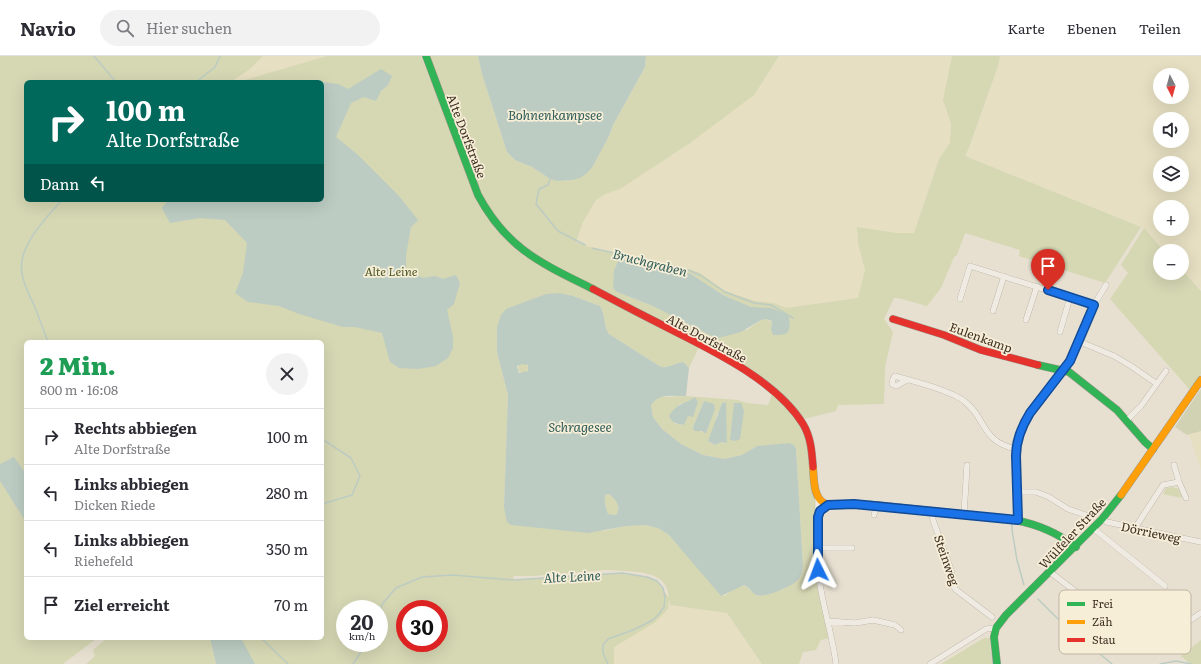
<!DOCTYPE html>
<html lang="de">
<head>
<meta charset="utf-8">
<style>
  :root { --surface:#fff; --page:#f2f2f3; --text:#2b2b33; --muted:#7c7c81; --line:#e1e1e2 }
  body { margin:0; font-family:Literata,serif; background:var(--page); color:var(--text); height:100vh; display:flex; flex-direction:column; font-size:15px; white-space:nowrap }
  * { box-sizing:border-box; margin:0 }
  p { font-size:13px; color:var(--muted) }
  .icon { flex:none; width:22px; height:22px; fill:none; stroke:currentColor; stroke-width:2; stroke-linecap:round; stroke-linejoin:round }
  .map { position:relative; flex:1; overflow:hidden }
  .drawer { position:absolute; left:24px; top:284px; width:300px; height:300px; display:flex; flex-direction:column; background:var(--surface); border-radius:6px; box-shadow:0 4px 16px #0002 }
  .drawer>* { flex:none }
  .banner { position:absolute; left:24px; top:24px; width:300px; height:122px; border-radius:6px; box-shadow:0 4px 16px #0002; background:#00695c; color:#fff; overflow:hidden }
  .needle { width:26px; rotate:174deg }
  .tools { position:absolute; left:1153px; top:12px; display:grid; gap:8px }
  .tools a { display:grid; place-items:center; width:36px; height:36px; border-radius:50%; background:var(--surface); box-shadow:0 4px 16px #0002; font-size:20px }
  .speed { position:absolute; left:336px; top:544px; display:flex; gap:8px; font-size:20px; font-weight:700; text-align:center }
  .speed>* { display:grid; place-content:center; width:52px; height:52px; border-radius:50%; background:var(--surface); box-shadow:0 4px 16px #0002; line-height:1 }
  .speed small { font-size:10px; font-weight:400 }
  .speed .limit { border:6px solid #d22; background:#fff; color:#111 }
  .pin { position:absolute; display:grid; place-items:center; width:34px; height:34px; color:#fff; margin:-41px -17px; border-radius:50% 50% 50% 0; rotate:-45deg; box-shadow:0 0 4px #0007 }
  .pin .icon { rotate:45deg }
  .me { position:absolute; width:44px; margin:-22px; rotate:357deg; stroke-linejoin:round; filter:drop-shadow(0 0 3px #0008) }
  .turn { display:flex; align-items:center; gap:14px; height:84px; padding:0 16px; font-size:18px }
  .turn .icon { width:52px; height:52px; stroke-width:2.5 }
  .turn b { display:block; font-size:28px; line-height:34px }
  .then { display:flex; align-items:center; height:38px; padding:0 16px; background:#0003; gap:8px; font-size:15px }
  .round { display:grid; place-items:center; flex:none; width:42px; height:42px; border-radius:21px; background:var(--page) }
  .head { display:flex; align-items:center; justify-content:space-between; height:68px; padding:0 16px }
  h1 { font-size:24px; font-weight:800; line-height:30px; color:#1e9e55 }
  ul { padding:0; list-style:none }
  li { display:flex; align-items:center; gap:12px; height:56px; padding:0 16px; border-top:1px solid var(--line) }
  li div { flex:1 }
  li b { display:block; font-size:15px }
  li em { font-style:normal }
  header { display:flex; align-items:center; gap:24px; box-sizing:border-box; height:56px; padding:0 20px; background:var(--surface); border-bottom:1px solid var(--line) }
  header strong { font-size:19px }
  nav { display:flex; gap:22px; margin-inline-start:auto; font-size:14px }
  .search { width:280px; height:36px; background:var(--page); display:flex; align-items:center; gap:10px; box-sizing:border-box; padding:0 14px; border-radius:22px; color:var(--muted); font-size:15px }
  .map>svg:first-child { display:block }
</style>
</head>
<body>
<header>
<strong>Navio</strong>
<div class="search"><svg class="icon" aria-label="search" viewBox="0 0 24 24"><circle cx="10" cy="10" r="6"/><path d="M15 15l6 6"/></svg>Hier suchen</div>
<nav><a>Karte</a><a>Ebenen</a><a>Teilen</a></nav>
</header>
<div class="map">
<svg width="1201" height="608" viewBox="0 0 1201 608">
  <rect width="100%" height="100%" fill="#e7e0d1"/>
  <!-- farmland -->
  <path fill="#e6dfc2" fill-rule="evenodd" d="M 263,0 L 327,0 L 238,26 L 231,26 L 251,12 Z
    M 779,0 L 952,0 L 943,44 L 951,68 L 950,87 L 939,103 L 914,177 L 896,177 L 857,171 L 858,187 L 865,214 L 858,242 L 786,252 L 773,247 L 755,245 L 725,235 L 700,217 L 689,213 L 592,192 L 576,186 L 583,166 L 596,144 L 605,138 L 620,133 L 773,11 Z
    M 1000,0 L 1201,0 L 1201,234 L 1182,214 L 1182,195 L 1165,195 L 1144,172 L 965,100 L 970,92 L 998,10 ZM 1160,19 L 1182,19 L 1182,41 L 1160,41 ZM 1160,63 L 1182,63 L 1182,85 L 1160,85 ZM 1160,107 L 1182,107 L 1182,129 L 1160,129 ZM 1160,151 L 1182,151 L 1182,173 L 1160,173 Z
    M 1201,375 L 1201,414 L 1189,379 Z
    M 670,549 L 727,557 L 762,608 L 608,608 L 603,589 L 664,551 Z"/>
  <!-- green -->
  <path fill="#d6d7b3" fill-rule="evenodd" d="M 0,0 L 263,0 L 251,12 L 231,26 L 26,26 L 26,144 L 322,144 L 322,26 L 238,26 L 327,0 L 421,0 L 482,152 C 494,171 506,186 524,200 L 699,291 L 689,312 L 682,306 C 675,307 669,312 661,311 L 609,278 C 603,270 606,259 600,250 L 573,240 L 497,271 L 497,296 L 508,339 L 504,451 L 603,475 L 626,470 L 645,469 L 658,472 L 669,479 L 724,540 L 739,530 L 744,529 L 757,540 L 784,533 L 801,520 L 803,510 L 796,393 L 794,389 L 757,390 L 742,399 L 724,403 L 703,399 L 681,388 L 662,373 L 653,361 L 651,349 L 654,343 L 660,341 L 686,340 L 738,344 L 747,347 L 768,349 L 772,338 L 789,353 L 800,367 L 809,390 L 816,449 L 815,475 L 829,582 L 821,584 L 816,594 L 803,596 L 799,608 L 762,608 L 727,557 L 670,549 L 669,543 L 668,553 L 654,567 L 614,591 L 614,608 L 225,608 L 219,582 L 322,582 L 322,286 L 26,286 L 26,582 L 97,582 L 63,608 L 0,608 ZM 695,341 L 684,369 L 675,368 L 679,348 L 686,347 ZM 704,345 L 709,367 L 706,377 L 704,377 L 693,371 ZM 725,346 L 727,387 L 721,386 L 715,389 L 708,385 L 713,375 L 717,358 L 719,356 L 722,347 ZM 605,514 C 620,515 650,514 661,524 C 666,528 668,535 669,541 C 663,536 662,529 656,525 C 635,511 543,522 514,524 L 513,520 L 533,520 ZM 345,553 L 379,553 L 379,587 L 345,587 ZM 405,553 L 439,553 L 439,587 L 405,587 Z
    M 427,0 L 478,0 L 482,18 L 507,96 L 515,104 L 532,111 L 550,123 L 557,125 L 572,124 L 593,110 L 609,80 L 613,69 L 645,11 L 646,0 L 779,0 L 754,39 L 690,87 L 620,133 L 605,138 L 596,144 L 583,166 L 576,186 L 592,192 L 689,213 L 700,217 L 725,235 L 755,245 L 773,247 L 786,252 L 858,242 L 865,214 L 858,187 L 857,171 L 896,177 L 914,177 L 939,103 L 950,87 L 951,68 L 943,44 L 952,0 L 1000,0 L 998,10 L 969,92 L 965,100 L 1141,171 L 1105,227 L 1019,200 L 1020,194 L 965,177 L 957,199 L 954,201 L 941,232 L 927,250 L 898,242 L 894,242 L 884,263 L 893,276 L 885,311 L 884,348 L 838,349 L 836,355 L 804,363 L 758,321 L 541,204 L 516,187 L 486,150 ZM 691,218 L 723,239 L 751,251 L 789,273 L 771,273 L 772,266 L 766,263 L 761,264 L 747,274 L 653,250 L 617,236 Z
    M 1144,172 L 1164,195 L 1160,195 L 1160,217 L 1182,217 L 1182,214 L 1201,235 L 1201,318 L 1190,334 L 1110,243 L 1128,217 L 1121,209 Z
    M518 312a5 5 0 1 1 10 0a5 5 0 1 1-10 0Z
    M 1173,431 L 1179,433 L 1182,442 L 1163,438 L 1166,432 Z
    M 609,438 C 616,444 622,450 616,459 L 608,458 C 606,451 604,446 605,439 Z
    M 107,582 L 210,582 L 216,608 L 86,608 L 95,600 L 93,594 Z
    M 984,582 L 990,582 L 992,608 L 941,608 Z
    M 1201,584 L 1201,608 L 1190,608 L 1181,600 Z"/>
  <!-- cemetery -->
  <path fill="#d1d1b3" d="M 1201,333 L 1201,375 L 1187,379 L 1175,371 Z"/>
  <!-- water -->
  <path fill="#bcccc2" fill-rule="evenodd" d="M 478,0 L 646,0 L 645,11 L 613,69 L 609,80 L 593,110 L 587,117 L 580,122 L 572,124 L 557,125 L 550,123 L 532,111 L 515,104 L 507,96 L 482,18 Z
    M 381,13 L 392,20 L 388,29 L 381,35 L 376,45 L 364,41 L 351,47 L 336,81 L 358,99 L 399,140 L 418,164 L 411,171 L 406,199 L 406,214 L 423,222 L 435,220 L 443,223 L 456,219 L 460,227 L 454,248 L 447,254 L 453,281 L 453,292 L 448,302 L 436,310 L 418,313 L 399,312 L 390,306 L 382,277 L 355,271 L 343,271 L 299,258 L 279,250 L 248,246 L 235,237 L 243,217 L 247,187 L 225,164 L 200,162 L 170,167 L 162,152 L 168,144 L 322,144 L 322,26 L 338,28 L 348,33 Z
    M 619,203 L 691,218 L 723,239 L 751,251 L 771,252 L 788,259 C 790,266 791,271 787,277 L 780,279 L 773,279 L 771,273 L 772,265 L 766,263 L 761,264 L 741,276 L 718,282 L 714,281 L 653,250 L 617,236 L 613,232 L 614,215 Z
    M 559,237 L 573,240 L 600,250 C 606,259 603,270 609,278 L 661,311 C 669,312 675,307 683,306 L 689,312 L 686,340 C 674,340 658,337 651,349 L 653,361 L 662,373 L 681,388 L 703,399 L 724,403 L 742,399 L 757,390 L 789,387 L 794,389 L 796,393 L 803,510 C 802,516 802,520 797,525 C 792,530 763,543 756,539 C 752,537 749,531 744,529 L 721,540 L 669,479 L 658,472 L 645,469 L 626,470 L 588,477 L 511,469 L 507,466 L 504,451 L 508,339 L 497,296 L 497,271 L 501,259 L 506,253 L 546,238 ZM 522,308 L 528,309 L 528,315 L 519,317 L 517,310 ZM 609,438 C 616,444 622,451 616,459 L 608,458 C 606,451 604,446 605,439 Z
    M 695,341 L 698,346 L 693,361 L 688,360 L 684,369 C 677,368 672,367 669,360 C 678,346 682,350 695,341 Z
    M 704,345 L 714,348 L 715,353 L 706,377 L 704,377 L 702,375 L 694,375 L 693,371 Z
    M 726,346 L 727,387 L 721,386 L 715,389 L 708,385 L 722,347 Z
    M 734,347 L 741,347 L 744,355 L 740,383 L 736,385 L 730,384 Z
    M 14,401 L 26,418 L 26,466 L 0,425 L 0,408 Z
    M 210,582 L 241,582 L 255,608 L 216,608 Z"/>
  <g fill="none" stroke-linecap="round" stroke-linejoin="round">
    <!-- stream -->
    <path stroke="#bcccc2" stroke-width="1.5" d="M 94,0 L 116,26
      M 196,26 L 215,11 L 220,0
      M 550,123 L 548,129 L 539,133 L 536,148 L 558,175 L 585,189
      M 592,192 L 688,214 L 700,219 L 725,236 L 754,247 L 771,249 L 793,262
      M 48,286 C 43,273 39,261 34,249 C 29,238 23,228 22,217 C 17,191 46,162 62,144
      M 322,383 L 351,402 L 360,420 L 352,439 L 322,448
      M 1012,467 L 1012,474 L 1017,504 L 1024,529
      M 1038,543 L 1057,562 L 1112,608
      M 379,556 L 383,547 L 396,532 L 422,521 L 452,519 L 513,524 L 622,517 L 647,521 L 657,525 L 663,532 L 665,541 L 664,551 L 659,558 L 653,564 L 633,574 L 608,583 L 603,589 L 603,597 L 608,608
      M 261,582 L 288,608
      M 992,598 L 993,608
      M 353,608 L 367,587
      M 1160,608 L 1176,605 L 1191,608"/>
    <!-- street casing -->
    <g stroke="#ada599" stroke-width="6">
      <path id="street" d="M 960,243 L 970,210 L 1094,249
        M 993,255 L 1004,220
        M 1026,264 L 1037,230
        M 1060,276 L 1070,241
        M 1078,285 L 1114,300 L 1131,310 L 1157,328
        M 907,324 L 896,330 L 892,328 L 893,323 L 895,320 C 912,325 950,334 964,345 C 987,362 980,385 1016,393
        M 1127,364 L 1141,350 L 1166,315
        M 1174,409 L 1179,426
        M 1017,436 L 1036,436 L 1049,441 L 1068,453 L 1091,461
        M 818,443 C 818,467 815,491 818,514 C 821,546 832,576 836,608
        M 932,455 L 933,464 L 951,514 L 955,533 L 992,561
        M 964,458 L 967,409
        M 874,459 L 877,450
        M 1102,463 L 1107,466 L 1201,486
        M 1018,464 L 1016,400 C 1016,384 1022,370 1030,357 L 1070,305 L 1094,249 L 1106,229
        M 1135,472 L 1163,429 L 1179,426 L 1186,442
        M 1094,473 L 1165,530
        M 817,492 L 852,492
        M 1050,516 L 1135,581
        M 827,565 L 855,567 L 873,564 L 895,569 L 901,574
        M 1165,581 L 1201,557
        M 930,608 L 986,573 L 996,572"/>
    </g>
    <!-- fast casing -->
    <g stroke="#9c958a" stroke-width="8">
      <path id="fast" d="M 426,0 L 478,139 C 507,193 541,207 593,233
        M 1038,309 L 1069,316 L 1117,354 L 1145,386 L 1153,393
        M 1007,463 C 1032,466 1055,475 1076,491
        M 997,608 L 994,581 L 996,572 L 1006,559 L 1102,463 L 1121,439"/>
    </g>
    <!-- slow casing -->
    <g stroke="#9c958a" stroke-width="8">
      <path id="slow" d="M 813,411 C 814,423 813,443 826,448 L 875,449 L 1007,463
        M 1121,439 L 1201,324"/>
    </g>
    <!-- jam casing -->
    <g stroke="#9c958a" stroke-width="8">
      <path id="jam" d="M 593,233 C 621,248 648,262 676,276 C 718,297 778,327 803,368 C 811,381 812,397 813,411
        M 893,263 L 944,279 L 981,294 L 1038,309"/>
    </g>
    <!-- street -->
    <use href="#street" stroke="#efebe3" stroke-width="5.5"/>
    <!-- fast -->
    <use href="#fast" stroke="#30b455" stroke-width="7"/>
    <!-- slow -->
    <use href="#slow" stroke="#ff9f0a" stroke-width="7"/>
    <!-- jam -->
    <use href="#jam" stroke="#e5322d" stroke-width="7"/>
  </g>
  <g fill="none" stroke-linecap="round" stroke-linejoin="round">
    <!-- route casing -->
    <g stroke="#114b97" stroke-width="10">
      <path id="route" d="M 818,514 L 818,461 L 820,455 L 828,449 L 854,448 L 1018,464 L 1016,400 C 1016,384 1022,370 1030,357 L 1070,305 L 1094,249 L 1048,234"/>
    </g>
    <!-- route -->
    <use href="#route" stroke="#1a73e8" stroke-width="7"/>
  </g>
  <g text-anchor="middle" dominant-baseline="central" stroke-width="3.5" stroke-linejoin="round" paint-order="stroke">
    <!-- street labels -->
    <g font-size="12" fill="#3d2e20" stroke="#f7eed8">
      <text transform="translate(467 80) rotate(69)">Alte Dorfstraße</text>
      <text transform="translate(981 281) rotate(20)">Eulenkamp</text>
      <text transform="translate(707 282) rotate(28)">Alte Dorfstraße</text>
      <text transform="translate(1151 476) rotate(12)">Dörrieweg</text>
      <text transform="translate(1072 477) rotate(-47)">Wülfeler Straße</text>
      <text transform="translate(947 504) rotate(71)">Steinweg</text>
    </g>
    <!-- park labels -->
    <g font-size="12" font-style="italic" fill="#4d5a26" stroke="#f7eed8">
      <text x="391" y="215">Alte Leine</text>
    </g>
    <!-- water labels -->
    <g font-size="13" font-style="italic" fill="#2f5d5a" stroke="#f7eed8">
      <text x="555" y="58">Bohnenkampsee</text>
      <text transform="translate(650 206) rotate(14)">Bruchgraben</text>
      <text x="580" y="370">Schragesee</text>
      <text transform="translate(572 520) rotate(-3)">Alte Leine</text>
    </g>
  </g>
  <!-- legend -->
  <rect x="1059" y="534" width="132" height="64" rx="6" fill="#f7eed8" stroke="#bfb4a1" stroke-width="1"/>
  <rect x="1067" y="546" width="18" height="4" fill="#30b455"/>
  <rect x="1067" y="564" width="18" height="4" fill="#ff9f0a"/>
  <rect x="1067" y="582" width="18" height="4" fill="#e5322d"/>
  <g font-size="11" fill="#3d2e20">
    <text x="1092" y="552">Frei</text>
    <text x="1092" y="570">Zäh</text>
    <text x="1092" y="588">Stau</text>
  </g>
</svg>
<div class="tools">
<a><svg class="needle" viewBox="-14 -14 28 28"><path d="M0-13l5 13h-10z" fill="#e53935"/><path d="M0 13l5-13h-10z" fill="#7c7c81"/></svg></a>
<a><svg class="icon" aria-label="sound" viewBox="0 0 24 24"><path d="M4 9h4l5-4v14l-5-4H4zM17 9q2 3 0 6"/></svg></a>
<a><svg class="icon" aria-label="layers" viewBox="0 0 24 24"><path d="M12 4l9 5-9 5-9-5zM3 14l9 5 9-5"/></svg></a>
<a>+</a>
<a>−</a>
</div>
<div class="speed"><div>20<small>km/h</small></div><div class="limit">30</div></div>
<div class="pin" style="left:1048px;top:234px;background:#d93025"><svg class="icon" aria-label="arrive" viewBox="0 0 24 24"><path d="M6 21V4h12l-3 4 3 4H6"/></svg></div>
<svg class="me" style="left:818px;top:514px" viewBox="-20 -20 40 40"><path d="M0-17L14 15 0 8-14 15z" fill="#1a73e8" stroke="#fff" stroke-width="4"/></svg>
<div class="banner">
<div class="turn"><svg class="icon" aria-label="right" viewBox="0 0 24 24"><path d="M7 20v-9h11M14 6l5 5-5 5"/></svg><div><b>100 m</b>Alte Dorfstraße</div></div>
<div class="then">Dann<svg class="icon" aria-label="left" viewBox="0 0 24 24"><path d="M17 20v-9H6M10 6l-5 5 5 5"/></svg></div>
</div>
<section class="drawer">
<div class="head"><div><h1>2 Min.</h1><p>800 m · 16:08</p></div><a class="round"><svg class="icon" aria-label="close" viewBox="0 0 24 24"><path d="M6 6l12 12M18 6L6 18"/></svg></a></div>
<ul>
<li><svg class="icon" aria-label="right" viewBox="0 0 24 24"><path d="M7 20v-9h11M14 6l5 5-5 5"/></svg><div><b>Rechts abbiegen</b><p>Alte Dorfstraße</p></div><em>100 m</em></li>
<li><svg class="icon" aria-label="left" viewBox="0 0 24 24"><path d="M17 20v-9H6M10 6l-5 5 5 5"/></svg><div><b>Links abbiegen</b><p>Dicken Riede</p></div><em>280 m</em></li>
<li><svg class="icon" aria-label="left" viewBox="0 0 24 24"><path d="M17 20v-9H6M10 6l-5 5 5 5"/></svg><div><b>Links abbiegen</b><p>Riehefeld</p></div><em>350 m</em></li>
<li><svg class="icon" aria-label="arrive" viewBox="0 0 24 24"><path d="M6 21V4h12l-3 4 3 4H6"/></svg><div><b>Ziel erreicht</b></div><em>70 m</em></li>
</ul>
</section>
</div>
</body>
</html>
